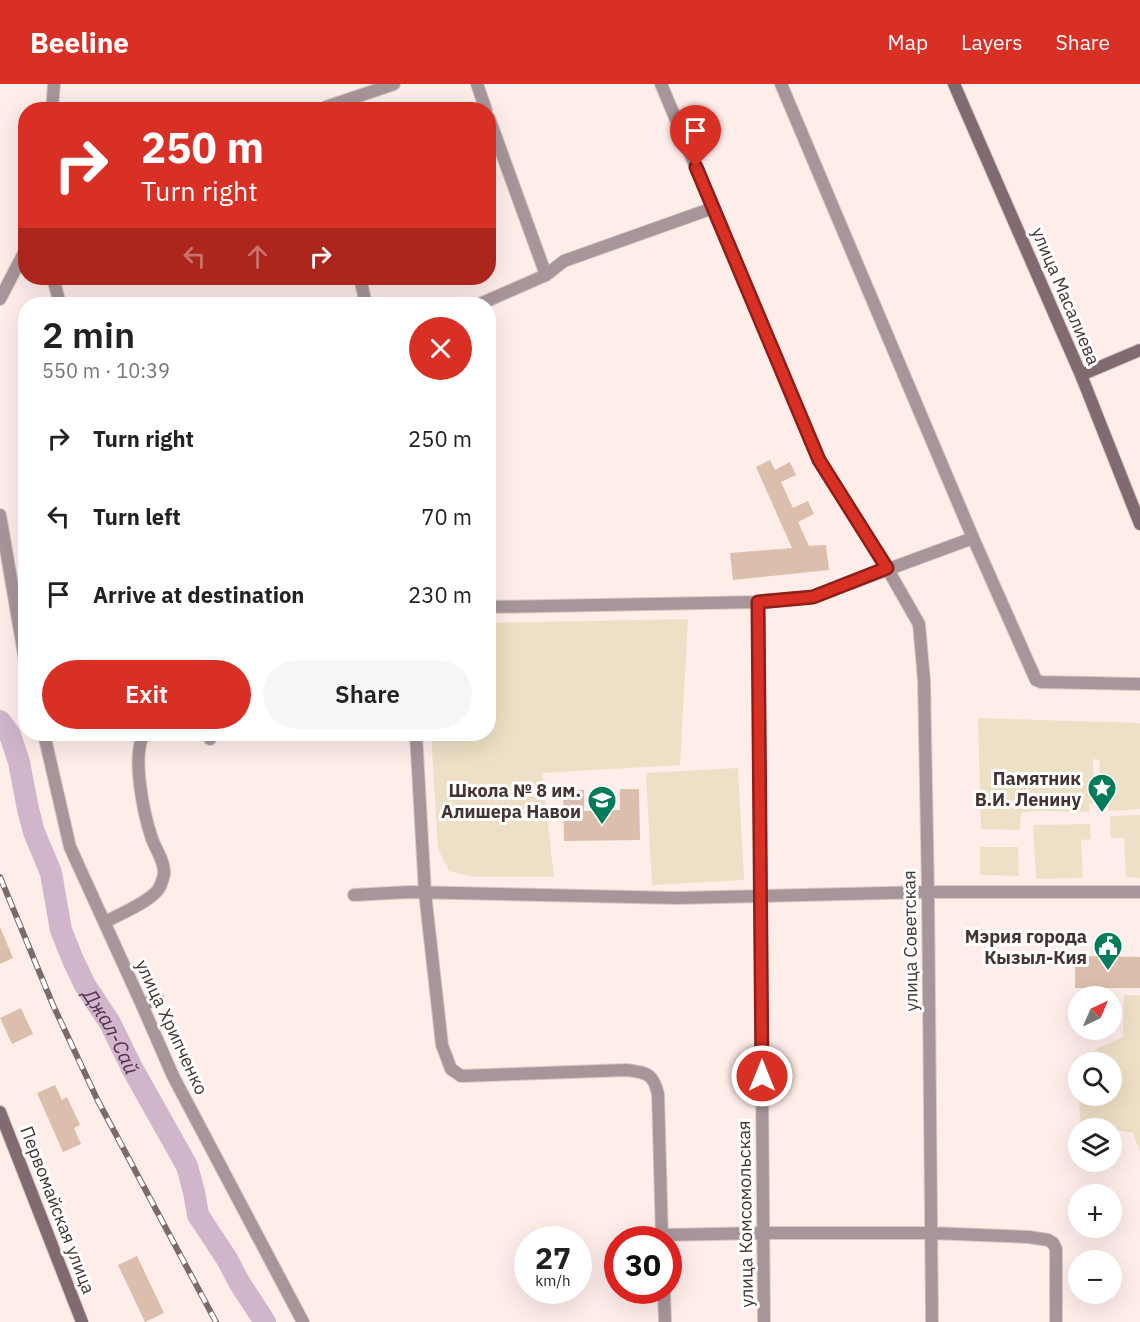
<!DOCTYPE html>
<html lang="en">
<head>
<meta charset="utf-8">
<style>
  :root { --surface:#fff; --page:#f6f6f6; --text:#222; --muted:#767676; --accent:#d93025 }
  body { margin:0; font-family:"IBM Plex Sans",sans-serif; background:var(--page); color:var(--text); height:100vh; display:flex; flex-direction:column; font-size:22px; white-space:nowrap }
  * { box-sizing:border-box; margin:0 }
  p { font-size:20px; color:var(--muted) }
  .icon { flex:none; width:33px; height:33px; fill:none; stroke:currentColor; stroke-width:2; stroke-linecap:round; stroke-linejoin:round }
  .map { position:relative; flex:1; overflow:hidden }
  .details { position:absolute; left:18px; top:213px; width:478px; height:444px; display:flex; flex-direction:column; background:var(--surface); border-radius:24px; box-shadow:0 6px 24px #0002 }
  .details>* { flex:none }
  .banner { position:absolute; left:18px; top:18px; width:478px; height:183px; border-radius:24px; box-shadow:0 6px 24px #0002; background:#d93025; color:#fff; overflow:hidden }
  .needle { width:39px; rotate:44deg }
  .buttons { position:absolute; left:1068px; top:902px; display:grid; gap:12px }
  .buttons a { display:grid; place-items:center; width:54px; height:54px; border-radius:50%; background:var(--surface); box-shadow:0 6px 24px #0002; font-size:30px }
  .speed { position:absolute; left:514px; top:1142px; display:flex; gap:12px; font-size:30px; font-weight:700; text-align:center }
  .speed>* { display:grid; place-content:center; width:78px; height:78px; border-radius:50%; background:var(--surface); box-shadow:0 6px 24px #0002; line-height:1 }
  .speed small { font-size:15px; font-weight:400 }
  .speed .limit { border:9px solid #d22; background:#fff; color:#111 }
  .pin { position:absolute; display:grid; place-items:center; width:51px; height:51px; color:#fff; margin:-62px -26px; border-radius:50% 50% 50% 0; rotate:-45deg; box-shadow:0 0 6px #0007 }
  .pin .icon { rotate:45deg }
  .me { position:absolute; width:66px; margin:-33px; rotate:0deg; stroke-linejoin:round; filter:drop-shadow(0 0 4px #0008) }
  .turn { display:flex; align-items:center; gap:21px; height:126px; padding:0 24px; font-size:27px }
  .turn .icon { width:78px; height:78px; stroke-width:2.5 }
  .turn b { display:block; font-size:42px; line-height:51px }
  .lanes { display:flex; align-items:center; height:57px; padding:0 24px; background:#0003; justify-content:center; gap:30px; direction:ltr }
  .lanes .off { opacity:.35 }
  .round { display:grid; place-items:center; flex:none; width:63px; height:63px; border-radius:32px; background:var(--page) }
  .overview { display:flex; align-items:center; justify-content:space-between; height:102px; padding:0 24px }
  h1 { font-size:36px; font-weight:600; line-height:45px }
  .button { display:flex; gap:12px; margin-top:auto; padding:12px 24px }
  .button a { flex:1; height:69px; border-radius:36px; background:var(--accent); color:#fff; font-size:24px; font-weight:600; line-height:69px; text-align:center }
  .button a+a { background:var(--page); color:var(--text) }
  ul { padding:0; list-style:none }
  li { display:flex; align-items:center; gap:18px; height:78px; padding:0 24px }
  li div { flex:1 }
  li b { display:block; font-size:22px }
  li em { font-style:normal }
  header { display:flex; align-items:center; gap:36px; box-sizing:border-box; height:84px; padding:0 30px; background:var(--accent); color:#fff }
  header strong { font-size:28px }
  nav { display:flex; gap:33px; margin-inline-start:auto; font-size:21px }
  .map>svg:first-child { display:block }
</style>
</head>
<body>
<header>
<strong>Beeline</strong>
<nav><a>Map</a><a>Layers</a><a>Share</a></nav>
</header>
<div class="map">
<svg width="1140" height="1238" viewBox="0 0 1140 1238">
  <rect width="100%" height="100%" fill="#ffedea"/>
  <!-- green -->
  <path fill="#eee0c6" d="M 688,535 L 680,681 L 542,689 L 554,793 L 475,793 L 449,787 L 438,765 L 431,650 L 489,650 L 489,539 Z
    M 978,634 L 1140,639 L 1140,725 L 1109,727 L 1108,720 L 1102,720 L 1099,676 L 1093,675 L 1094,719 L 1089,720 L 1089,728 L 1032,727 L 1021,729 L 1020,746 L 981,745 Z
    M 738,684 L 744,796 L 652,801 L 646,689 Z
    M 1140,731 L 1140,794 L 1126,793 L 1124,754 L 1111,754 L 1110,732 Z
    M 1090,740 L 1091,755 L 1081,756 L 1083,794 L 1036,795 L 1033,741 Z
    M 980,763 L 1018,763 L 1019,792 L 980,791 Z
    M 1124,911 L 1140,911 L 1140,1066 L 1139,1066 L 1133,1049 L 1112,1045 L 1112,1044 L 1081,1040 L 1075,986 L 1078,983 L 1078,1011 L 1112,1011 L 1112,978 L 1083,978 L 1098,964 L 1123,953 Z"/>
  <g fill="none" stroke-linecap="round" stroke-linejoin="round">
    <!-- river -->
    <path stroke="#d1b6cb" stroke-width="22" id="s1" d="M 0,637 L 10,651 L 19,678 L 28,725 L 34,748 L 51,789 L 61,846 L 73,876 L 85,901 L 110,939 L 132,984 L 187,1082 L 194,1108 L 198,1131 L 227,1175 L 239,1198 L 265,1238"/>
  </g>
  <!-- building -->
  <path fill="#dbbeab" d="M 770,376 L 775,386 L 790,378 L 796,391 L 781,398 L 793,424 L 808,417 L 814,430 L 798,438 L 809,462 L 826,461 L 829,486 L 733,496 L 730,469 L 792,464 L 756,383 Z
    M 620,705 L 639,705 L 640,756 L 564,757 L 563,706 L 584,706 L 584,727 L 620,726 Z
    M 0,843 L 13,874 L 0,880 Z
    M 1075,872 L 1140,873 L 1140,904 L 1075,904 Z
    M 21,924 L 33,950 L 12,960 L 0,934 Z
    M 55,1001 L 62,1016 L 67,1013 L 80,1041 L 74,1044 L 81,1060 L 63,1068 L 37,1009 Z
    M 137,1172 L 164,1229 L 145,1238 L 118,1181 Z"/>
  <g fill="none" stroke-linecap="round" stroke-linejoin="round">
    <!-- street casing -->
    <g stroke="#dac8c5" stroke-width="14">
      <path id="street" d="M 477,0 L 486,26
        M 661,0 L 819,376 L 887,484 L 919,540 L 924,596 L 928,808 L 932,1238
        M 781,0 L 973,454 L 1036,596 L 1041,598 L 1140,600
        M 52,26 L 54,0
        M 324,26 L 326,23 L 394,0
        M 489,34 L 546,191
        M 53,194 L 60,220
        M 360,194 L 366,220
        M 0,215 L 26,165
        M 480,220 L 546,191 L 564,177 L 713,124
        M 0,431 L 26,582
        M 758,518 L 764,1238
        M 489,523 L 758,518 L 813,513 L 973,454
        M 44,650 L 70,763 L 142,921 L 173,992 L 303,1238
        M 416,650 L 425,809 L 442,961 L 451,985 L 461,992 L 627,986 C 647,989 653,989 658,1010 L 662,1155
        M 210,655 L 212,650
        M 354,811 L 410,808 L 677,814 L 928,808 L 1140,808
        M 105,838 C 118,831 147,819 157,807 C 160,804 163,795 164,790 C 165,778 156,766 152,755 C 144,731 131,672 144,650
        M 142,921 L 158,914
        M 662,1151 L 763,1149 L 931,1149 L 1029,1153 L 1048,1156 L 1053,1159 L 1056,1165 L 1056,1238
        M 664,1206 L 665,1238"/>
    </g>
    <!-- secondary casing -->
    <g stroke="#dac8c5" stroke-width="14">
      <path id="secondary" d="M 954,0 L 1081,291 L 1140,440
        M 1081,291 L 1140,266
        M 0,1028 L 82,1238"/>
    </g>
    <!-- street -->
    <use href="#street" stroke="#a6969a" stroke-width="12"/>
    <!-- secondary -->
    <use href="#secondary" stroke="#816b71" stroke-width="12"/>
    <!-- rail casing -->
    <g stroke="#7b6a67" stroke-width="6">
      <path id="rail" d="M 0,793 L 53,921 L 98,1017 L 216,1238"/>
    </g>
    <!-- rail -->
    <use href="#rail" stroke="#fff" stroke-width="4" stroke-dasharray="11" stroke-linecap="butt"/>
  </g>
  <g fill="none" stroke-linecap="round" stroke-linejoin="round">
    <!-- route casing -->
    <g stroke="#8d1f18" stroke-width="15">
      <path id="route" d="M 696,83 L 819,376 L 887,484 L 813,513 L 758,518 L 762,992"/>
    </g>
    <!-- route -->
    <use href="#route" stroke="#d93025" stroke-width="10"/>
  </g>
  <!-- icons -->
  <defs>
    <g id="sight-pin" transform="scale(1.5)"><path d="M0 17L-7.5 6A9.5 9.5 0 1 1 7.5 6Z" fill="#007c5a" stroke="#fff"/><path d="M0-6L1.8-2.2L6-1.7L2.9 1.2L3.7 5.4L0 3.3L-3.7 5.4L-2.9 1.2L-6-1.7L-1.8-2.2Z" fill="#fff"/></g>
    <g id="school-pin" transform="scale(1.5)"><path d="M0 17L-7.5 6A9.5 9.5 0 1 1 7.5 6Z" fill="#007c5a" stroke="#fff"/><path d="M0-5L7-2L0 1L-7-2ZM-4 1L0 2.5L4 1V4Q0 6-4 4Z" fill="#fff"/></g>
    <g id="civic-pin" transform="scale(1.5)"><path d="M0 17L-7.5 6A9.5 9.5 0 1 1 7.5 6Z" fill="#007c5a" stroke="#fff"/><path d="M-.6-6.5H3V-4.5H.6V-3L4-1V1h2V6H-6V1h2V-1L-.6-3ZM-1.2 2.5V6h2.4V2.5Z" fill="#fff"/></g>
  </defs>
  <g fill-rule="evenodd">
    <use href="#sight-pin" x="1102" y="704"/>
    <use href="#school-pin" x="602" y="716"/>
    <use href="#civic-pin" x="1108" y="862"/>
  </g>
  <g text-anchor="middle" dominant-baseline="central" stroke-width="6" stroke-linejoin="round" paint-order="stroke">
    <!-- street labels -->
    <g font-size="18" fill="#443330" stroke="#fff">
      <text transform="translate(1066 212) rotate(67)">улица Масалиева</text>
      <text transform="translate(910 857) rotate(-91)">улица Советская</text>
      <text transform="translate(172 943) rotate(65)">улица Хрипченко</text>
      <text transform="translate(58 1126) rotate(69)">Первомайская улица</text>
      <text transform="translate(745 1130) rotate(-91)">улица Комсомольская</text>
    </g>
    <!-- poi labels -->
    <g font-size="18" font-weight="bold" fill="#443330" stroke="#fff" text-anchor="end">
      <text x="1081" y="694">Памятник<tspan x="1081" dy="21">В.И. Ленину</tspan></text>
      <text x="581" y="706">Школа № 8 им.<tspan x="581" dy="21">Алишера Навои</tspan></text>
      <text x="1087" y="852">Мэрия города<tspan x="1087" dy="21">Кызыл-Кия</tspan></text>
    </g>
    <!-- water labels -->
    <g font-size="20" font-style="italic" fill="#552f4e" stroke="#fff">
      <text stroke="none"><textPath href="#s1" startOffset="333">Джал-Сай</textPath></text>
    </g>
  </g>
</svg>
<div class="buttons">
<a><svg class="needle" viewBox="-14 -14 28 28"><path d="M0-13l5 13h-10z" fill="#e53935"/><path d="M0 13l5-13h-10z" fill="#767676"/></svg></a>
<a><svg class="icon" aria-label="search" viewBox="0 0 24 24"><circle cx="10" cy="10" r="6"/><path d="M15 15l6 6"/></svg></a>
<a><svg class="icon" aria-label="layers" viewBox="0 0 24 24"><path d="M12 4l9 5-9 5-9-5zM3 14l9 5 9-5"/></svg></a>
<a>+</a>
<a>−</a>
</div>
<div class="speed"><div>27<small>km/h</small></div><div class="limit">30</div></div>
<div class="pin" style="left:696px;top:83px;background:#d93025"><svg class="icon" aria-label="arrive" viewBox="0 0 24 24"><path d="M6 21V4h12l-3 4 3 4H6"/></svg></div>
<svg class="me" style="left:762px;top:992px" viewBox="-20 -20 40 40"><circle r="17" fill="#d93025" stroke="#fff" stroke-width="3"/><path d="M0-11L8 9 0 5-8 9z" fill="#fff"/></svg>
<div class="banner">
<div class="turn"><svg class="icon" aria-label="right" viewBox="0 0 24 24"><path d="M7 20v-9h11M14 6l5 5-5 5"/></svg><div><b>250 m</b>Turn right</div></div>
<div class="lanes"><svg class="icon off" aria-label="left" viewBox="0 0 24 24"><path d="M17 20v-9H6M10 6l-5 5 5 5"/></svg><svg class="icon off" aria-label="ahead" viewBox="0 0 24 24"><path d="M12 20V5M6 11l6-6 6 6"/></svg><svg class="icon" aria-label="right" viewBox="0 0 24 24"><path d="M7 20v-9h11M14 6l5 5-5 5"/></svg></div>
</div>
<section class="details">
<div class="overview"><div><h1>2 min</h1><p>550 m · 10:39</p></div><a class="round" style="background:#d93025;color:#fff"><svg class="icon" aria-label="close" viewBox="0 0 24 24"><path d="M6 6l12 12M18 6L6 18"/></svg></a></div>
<ul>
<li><svg class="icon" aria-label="right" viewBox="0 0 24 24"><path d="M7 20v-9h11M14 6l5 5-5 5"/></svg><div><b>Turn right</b></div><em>250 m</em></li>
<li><svg class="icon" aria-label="left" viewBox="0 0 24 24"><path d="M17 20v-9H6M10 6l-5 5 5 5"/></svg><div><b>Turn left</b></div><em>70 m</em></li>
<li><svg class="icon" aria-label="arrive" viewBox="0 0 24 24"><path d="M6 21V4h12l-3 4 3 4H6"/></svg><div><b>Arrive at destination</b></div><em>230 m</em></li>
</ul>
<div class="button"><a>Exit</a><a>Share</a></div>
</section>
</div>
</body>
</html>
